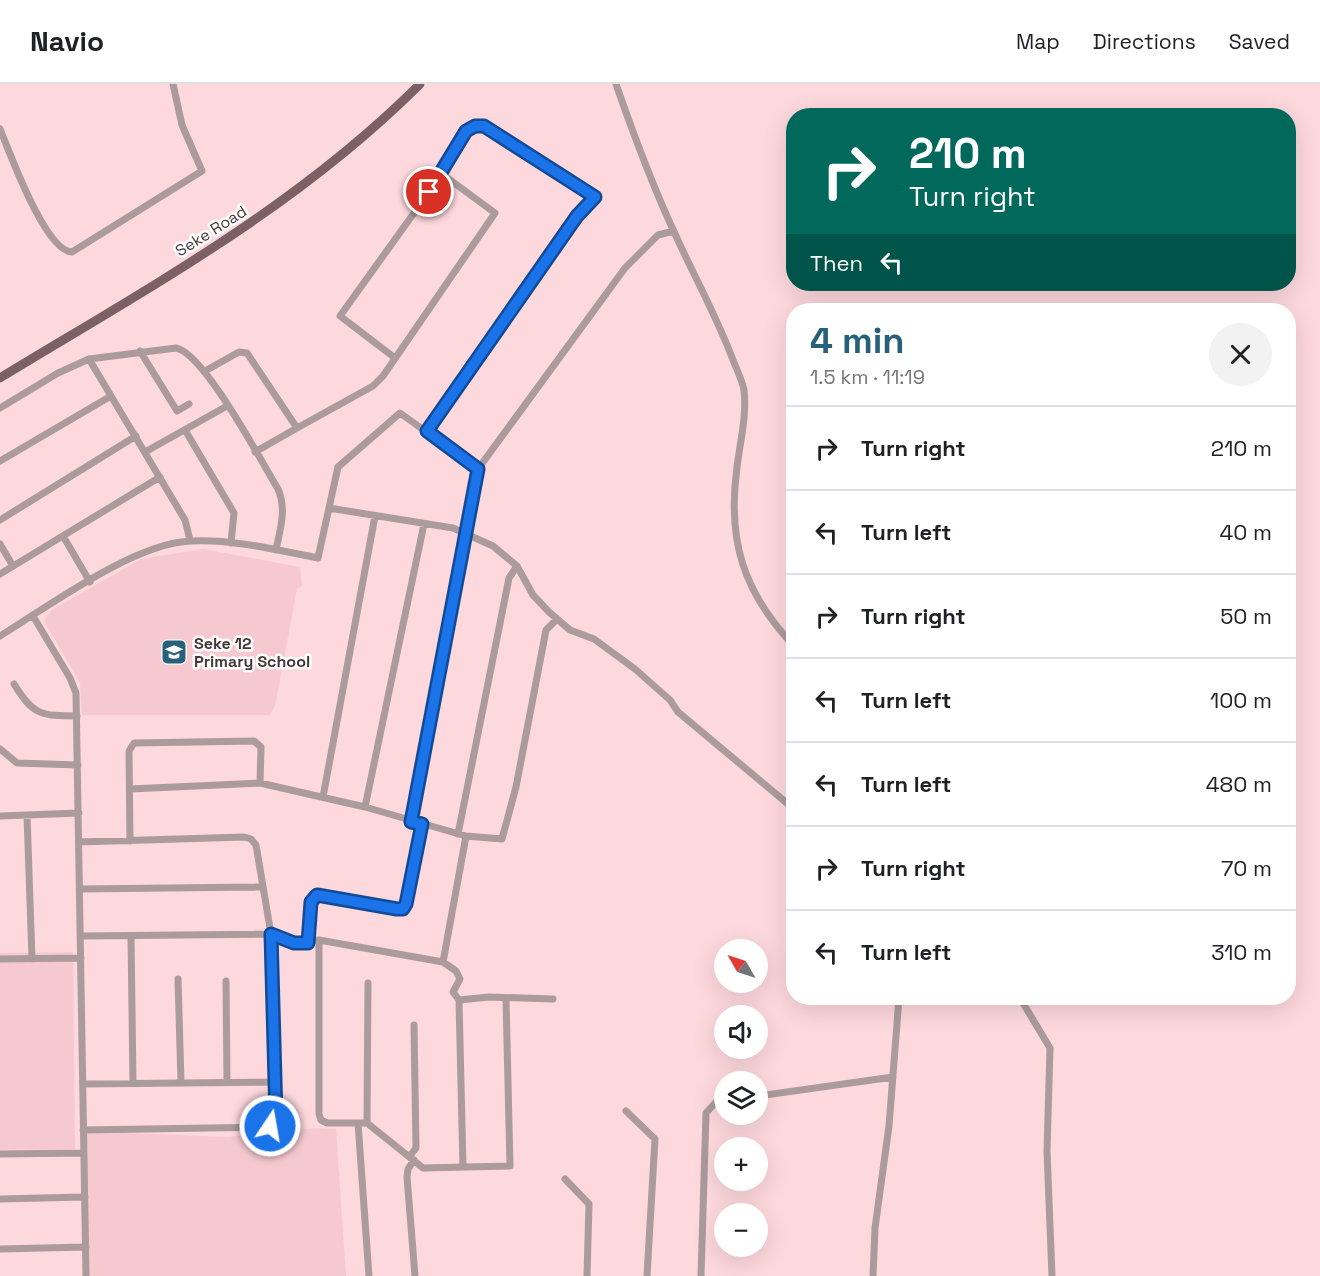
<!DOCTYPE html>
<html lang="en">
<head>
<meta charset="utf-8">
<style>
  :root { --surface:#fff; --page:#f2f2f2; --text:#202124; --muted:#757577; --line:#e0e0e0; --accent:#27607a }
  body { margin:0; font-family:"Space Grotesk",sans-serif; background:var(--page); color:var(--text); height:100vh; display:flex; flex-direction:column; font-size:22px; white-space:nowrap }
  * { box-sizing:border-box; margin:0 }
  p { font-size:20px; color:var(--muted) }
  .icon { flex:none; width:33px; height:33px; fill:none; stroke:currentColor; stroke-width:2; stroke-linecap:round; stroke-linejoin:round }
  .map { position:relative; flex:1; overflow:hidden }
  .details { position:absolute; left:786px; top:219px; width:510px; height:702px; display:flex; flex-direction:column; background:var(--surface); border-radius:24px; box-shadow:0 6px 24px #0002 }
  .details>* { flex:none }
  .guide { position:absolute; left:786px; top:24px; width:510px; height:183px; border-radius:24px; box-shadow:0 6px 24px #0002; background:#00695c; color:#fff; overflow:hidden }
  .needle { width:39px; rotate:309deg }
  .controls { position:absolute; left:714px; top:855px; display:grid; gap:12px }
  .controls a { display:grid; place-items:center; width:54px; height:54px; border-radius:50%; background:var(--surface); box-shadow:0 6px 24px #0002; font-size:30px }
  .pin { position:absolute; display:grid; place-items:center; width:51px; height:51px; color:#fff; margin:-26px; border:3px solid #fff; border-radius:50%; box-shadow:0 2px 6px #0007 }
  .me { position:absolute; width:66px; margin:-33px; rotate:12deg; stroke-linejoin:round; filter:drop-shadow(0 0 4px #0008) }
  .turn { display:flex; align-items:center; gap:21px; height:126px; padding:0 24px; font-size:27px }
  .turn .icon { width:78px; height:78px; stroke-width:2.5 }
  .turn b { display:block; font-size:42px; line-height:51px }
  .then { display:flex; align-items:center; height:57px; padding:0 24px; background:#0003; gap:12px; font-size:22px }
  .round { display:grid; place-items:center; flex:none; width:63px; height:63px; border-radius:32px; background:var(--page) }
  .head { display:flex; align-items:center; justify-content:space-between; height:102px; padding:0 24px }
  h1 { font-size:36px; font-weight:700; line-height:45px; color:var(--accent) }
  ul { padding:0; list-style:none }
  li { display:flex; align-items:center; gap:18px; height:84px; padding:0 24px; border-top:2px solid var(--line) }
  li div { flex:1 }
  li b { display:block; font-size:22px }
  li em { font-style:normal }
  header { display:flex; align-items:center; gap:36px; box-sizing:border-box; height:84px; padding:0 30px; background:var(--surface); border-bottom:2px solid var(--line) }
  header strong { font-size:28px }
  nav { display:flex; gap:33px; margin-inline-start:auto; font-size:21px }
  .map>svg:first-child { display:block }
</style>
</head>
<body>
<header>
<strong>Navio</strong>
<nav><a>Map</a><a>Directions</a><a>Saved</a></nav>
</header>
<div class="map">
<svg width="1320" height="1192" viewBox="0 0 1320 1192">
  <rect width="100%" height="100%" fill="#fdd8dd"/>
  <!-- built -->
  <path fill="#f6c9d0" d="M 203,465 L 300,483 L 302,502 L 297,505 L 275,622 L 270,631 L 82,631 L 80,599 L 44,537 L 52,526 L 141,475 Z
    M 73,868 L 75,1065 L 0,1066 L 0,869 Z
    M 315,1044 L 336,1045 L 346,1192 L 85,1192 L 81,1047 L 227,1053 Z"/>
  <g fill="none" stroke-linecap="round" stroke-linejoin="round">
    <!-- minor -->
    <path stroke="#ab9b9d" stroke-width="7" d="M 616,0 C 634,52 653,103 676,152 C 695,194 717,233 733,276 C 737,286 742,296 744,306 C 747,332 740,358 737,383 C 727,456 743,508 794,562
      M 0,45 C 10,69 45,167 72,168 L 202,87 L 182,41 L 173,0
      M 140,267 L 177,327 L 189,320
      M 395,274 L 340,232 L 442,90 L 466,47 L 475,42 L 484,42 L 595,113 L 577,132 L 427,347
      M 89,275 L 185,436 L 190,456
      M 205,287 L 239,268 L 247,269 L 297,344 L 255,368
      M 0,324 L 58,289 L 89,275 L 176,264 C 204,269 261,377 278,405 C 287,426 280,445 276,466
      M 297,344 L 373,302 L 383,292 L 495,129 L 442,90
      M 185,346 L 234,429 L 231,459
      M 145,368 L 227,322
      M 0,377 L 111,312
      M 478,385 L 625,184 L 658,151 L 674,147
      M 329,424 L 453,444 L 493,462 L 517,482 L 533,511 L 549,528 L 570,546 L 594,555 L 635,585 L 670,616 L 678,628 L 794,725
      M 0,436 L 136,352
      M 63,452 L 90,498
      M 0,460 L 13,482
      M 0,490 L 160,393
      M 33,532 L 70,594 L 76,609 L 86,1192
      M 0,552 C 49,522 134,459 191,457 C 233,455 277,466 318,474 L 338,383 L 400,329 L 478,385 L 411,738
      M 14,600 C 33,631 41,632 77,632
      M 0,665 L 17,679 L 78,681
      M 130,705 L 260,699 L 365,723 L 466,752 L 502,755 L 516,703 L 546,546 L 557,535
      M 323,713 L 375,432
      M 365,723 L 424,440
      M 27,731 L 32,875
      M 0,732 L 79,729
      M 458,750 L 509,494 L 517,482
      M 130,757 L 129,667 L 134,659 L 254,657 L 261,663 L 260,699
      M 79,758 L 244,753 L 251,755 L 256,761 L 271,850 L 294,859 L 319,856 L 319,1030 L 321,1036 L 327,1039 L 367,1039 L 423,1084 L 510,1082 L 506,915
      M 80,805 L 263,803
      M 81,852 L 271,850 L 276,1033 L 273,1040 L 265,1043 L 83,1046
      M 131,852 L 133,999
      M 319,856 L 443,878 L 456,887 L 460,895 L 453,908 L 459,916 L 463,1083
      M 308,859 L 311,818 L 317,811 L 403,825 L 422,740
      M 0,875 L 81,874
      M 443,878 L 466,752
      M 178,895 L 181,998
      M 226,897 L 227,997
      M 1020,914 L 1050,964 L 1047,1067 L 1052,1192
      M 459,916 L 489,913 L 553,915
      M 83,1000 L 275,998
      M 758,1012 L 893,993
      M 626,1027 L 655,1055 L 647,1192
      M 358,1039 L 369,1192
      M 367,1039 L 368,899
      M 0,1070 L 84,1069
      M 410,1072 L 416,1064 L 414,941
      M 414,1076 L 408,1085 L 407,1093 L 415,1192
      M 565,1095 L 589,1120 L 587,1192
      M 0,1115 L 85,1113
      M 0,1165 L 86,1163
      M 701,1192 L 706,1029 L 717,1017 L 724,1016
      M 873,1192 L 875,1144 L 889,1042 L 899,914"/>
    <!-- major -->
    <path stroke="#7b6065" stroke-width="9" d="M 0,294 C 148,204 296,124 420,0"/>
  </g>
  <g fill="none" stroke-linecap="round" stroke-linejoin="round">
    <!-- route casing -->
    <g stroke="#114b97" stroke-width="15">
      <path id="route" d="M 270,1042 L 276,1033 L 271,850 L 294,859 L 308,859 L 311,818 L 317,811 L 397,825 L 403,825 L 406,820 L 422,740 L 411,738 L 478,385 L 427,347 L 577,132 L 595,113 L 484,42 L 475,42 L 466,47 L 429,108"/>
    </g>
    <!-- route -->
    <use href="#route" stroke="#1a73e8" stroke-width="10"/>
  </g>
  <!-- icons -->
  <defs>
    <g id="school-square" transform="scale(1.35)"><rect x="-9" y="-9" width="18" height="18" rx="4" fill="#27607a" stroke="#fff"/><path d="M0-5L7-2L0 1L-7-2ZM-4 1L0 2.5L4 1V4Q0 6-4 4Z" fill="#fff"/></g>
  </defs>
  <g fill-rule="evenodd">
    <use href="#school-square" x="174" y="568"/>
  </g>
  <g text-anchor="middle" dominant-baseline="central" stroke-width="5" stroke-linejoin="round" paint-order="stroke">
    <!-- street labels -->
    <g font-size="16" fill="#46383a" stroke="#fff">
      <text transform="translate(211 147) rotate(-32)">Seke Road</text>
    </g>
    <!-- poi labels -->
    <g font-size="16" font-weight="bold" fill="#46383a" stroke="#fff" text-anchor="start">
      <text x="194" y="559">Seke 12<tspan x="194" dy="18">Primary School</tspan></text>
    </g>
  </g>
</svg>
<div class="controls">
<a><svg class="needle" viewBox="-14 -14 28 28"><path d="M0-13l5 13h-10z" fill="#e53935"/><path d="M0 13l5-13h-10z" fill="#757577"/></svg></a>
<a><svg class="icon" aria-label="sound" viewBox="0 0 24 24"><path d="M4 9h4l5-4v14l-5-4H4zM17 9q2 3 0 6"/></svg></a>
<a><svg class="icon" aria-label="layers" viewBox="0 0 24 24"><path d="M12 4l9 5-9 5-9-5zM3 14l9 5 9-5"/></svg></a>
<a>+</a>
<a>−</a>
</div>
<div class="pin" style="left:429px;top:108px;background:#d93025"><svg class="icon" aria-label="arrive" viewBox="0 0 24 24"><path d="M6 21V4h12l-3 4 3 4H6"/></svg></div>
<svg class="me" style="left:270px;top:1042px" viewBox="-20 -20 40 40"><circle r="17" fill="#1a73e8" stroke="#fff" stroke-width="3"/><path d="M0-11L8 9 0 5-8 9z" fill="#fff"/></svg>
<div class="guide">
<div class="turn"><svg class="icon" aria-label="right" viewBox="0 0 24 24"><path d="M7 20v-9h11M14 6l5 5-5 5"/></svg><div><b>210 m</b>Turn right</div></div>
<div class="then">Then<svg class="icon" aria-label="left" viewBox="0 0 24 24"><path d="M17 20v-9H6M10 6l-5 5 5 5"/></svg></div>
</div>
<section class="details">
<div class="head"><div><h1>4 min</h1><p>1.5 km · 11:19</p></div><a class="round"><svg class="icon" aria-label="close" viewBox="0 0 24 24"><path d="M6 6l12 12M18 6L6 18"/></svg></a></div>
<ul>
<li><svg class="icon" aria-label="right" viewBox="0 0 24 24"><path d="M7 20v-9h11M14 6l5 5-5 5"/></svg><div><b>Turn right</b></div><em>210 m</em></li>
<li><svg class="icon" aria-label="left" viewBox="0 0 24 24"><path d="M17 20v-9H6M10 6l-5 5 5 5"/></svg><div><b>Turn left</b></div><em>40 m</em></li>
<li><svg class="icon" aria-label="right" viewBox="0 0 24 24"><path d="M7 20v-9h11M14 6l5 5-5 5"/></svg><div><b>Turn right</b></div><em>50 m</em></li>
<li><svg class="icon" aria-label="left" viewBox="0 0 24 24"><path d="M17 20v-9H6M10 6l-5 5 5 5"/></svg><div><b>Turn left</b></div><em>100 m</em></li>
<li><svg class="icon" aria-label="left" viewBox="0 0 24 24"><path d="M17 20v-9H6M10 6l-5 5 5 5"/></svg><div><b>Turn left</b></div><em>480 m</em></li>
<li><svg class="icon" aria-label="right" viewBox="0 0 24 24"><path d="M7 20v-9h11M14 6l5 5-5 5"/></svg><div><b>Turn right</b></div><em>70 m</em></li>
<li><svg class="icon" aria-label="left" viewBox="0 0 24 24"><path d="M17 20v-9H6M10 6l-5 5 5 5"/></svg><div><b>Turn left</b></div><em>310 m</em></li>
</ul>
</section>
</div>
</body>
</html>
